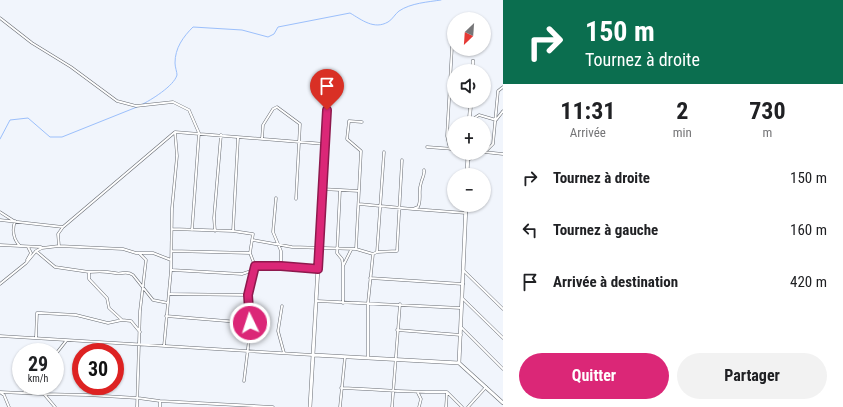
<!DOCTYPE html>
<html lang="fr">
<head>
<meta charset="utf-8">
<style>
  :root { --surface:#fff; --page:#f2f2f2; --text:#202124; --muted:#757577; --accent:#db2777 }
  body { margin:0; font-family:"Roboto Condensed",sans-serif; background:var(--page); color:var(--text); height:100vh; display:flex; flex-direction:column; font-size:15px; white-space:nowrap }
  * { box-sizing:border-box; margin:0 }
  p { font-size:13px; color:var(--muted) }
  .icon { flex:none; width:22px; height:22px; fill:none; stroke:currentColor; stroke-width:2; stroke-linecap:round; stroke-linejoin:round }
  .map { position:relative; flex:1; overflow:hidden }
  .sheet { display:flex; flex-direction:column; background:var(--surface); width:340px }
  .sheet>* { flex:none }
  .hud { background:#0b6e4f; color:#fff; overflow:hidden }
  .needle { width:26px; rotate:205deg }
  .fabs { position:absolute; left:447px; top:12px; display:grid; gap:8px }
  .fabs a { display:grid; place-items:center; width:44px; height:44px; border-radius:50%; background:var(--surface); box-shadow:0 1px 3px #0004; font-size:20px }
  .speed { position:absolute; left:12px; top:343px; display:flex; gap:8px; font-size:20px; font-weight:700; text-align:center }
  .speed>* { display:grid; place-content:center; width:52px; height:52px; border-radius:50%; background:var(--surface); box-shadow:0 1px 3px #0004; line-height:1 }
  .speed small { font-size:10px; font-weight:400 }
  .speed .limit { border:6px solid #d22; background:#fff; color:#111 }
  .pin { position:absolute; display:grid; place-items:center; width:34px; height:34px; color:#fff; margin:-41px -17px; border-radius:50% 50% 50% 0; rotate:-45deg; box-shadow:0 0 4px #0007 }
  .pin .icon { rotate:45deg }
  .me { position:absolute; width:44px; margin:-22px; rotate:356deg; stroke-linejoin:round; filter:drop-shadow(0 0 3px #0008) }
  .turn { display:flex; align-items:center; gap:14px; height:84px; padding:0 16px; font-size:18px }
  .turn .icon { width:52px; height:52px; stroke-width:2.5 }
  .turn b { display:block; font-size:28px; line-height:34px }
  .eta { display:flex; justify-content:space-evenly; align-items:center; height:68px; text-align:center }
  .eta b { font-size:24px; font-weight:700; line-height:28px }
  .action { display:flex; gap:8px; margin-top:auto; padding:8px 16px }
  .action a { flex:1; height:46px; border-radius:24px; background:var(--accent); color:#fff; font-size:16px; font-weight:700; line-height:46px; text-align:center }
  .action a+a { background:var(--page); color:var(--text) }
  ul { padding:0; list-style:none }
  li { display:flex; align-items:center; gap:12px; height:52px; padding:0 16px }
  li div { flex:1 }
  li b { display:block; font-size:15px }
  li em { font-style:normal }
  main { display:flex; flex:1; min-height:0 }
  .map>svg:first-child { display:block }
</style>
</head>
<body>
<main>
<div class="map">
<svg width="503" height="407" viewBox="0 0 503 407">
  <rect width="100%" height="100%" fill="#f1f5fc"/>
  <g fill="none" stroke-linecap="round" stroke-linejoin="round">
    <!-- stream -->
    <path stroke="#9bbffb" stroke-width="1" d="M 141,105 C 151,100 174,86 177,75 C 177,72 175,67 175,63 C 175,48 183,37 193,27 L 242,30 L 268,37 L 274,34 L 278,27 L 350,13 C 362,20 374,30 388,22 C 392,20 395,14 399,11 C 411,3 428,2 441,0
      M 0,139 L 10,120 L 28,118 L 50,137 L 62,137 L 137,107"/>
    <!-- minor casing -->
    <g stroke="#686c73" stroke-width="3">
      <path id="minor" d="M 0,18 L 32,43 L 71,67 L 117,101 L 136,106 L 173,102 L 189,110 L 199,133 L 192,230
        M 470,121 L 479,115 L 496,120 L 503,111
        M 262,139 L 263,125 L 273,109 L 277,107 L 300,124 L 296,199
        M 427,147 L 454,149
        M 450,149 L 447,136 L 452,47
        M 484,151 L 487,150 L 493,144 L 498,91 L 503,87
        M 484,152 L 503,154
        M 463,153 L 467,159
        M 468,160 L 479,153
        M 322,189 L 359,191
        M 340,190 L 337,253 L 342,259 L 343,266
        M 276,198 L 273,232 L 281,251 L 281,266
        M 359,204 L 413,209 L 418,207 C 422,199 418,191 421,183 C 422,178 425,175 424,170
        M 413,209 L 466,213
        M 0,212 L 14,221
        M 0,220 L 63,227 L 175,132 L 325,144
        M 15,221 C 12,230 13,238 19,245
        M 63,227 L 58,234 L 59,246 L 123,249 L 136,253 L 153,253 L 171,260
        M 215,231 L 214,218 L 221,135
        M 233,231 L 238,138
        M 253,240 L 292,247 L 356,249 L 373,254 L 377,252 L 397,251 L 402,160
        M 0,245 L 41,247
        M 356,249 L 361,151 L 347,139 L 349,121 L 362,122
        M 36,251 L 55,267 L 89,272 L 89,279 L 107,298 L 109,308 L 122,320
        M 172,251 L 250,253
        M 377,252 L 384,152
        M 27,260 L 31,253 L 28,247
        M 255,266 L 281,266 L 318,269
        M 172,270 L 242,274 L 254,270 L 255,266 L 250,253 L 253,234 L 233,231 L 172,229
        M 463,270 L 503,309
        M 89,272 C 99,271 106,271 115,273 C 122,275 126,270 133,275 L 153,300 L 168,303
        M 370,278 L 463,284
        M 0,284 L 26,263 L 36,251 L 42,248 L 59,246
        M 170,294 L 248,295
        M 462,298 L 503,338
        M 317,301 L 461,308
        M 343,303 L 343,266 L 351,250
        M 282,306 L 278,331 L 284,353
        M 166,316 L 251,323
        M 461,327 L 503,369
        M 397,330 L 461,335
        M 0,336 L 313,355
        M 36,337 L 37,313 L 41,313 L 76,315 L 108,323 L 122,320 L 131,321 L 140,332
        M 164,346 L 171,270 L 172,208 L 177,156 L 175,132
        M 55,355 L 66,341
        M 368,358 L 368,303 L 373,254
        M 244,381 L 251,323 L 248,295 L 254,270
        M 341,388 C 376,389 412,393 447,392 L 462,407
        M 0,392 L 44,394 L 55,407
        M 1,393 L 4,395 L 9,407
        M 24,393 L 26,386
        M 418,393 L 421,399 L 419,407
        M 44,394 L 87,395 L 138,398 L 160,401 L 273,407
        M 137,407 L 140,311 L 146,260 L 139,253
        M 160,407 L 160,401
        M 340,407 L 345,357
        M 392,407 L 400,304
        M 446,407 L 447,392
        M 468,407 L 486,387"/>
    </g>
    <!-- tertiary casing -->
    <g stroke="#686c73" stroke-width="4">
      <path id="tertiary" d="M 473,71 L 473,61
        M 469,123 L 471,101
        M 467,175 L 468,153
        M 314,355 L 459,363 L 503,403
        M 459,363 L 466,205
        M 310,407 L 327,110"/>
    </g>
    <!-- minor -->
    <use href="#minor" stroke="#fff" stroke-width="2"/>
    <!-- tertiary -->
    <use href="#tertiary" stroke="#fff" stroke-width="3"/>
  </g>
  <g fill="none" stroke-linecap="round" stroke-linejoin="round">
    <!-- route casing -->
    <g stroke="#8e194d" stroke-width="10">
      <path id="route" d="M 250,323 L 248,295 L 255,266 L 281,266 L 318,269 L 327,110"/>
    </g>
    <!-- route -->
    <use href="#route" stroke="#db2777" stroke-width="7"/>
  </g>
</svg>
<div class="fabs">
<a><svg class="needle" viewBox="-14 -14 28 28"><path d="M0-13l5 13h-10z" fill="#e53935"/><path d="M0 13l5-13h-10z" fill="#757577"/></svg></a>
<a><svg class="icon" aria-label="sound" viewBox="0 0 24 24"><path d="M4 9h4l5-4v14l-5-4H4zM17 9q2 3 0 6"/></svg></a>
<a>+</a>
<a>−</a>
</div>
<div class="speed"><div>29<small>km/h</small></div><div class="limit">30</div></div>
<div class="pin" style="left:327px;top:110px;background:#d93025"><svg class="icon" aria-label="arrive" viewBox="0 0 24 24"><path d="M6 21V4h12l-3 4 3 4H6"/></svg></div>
<svg class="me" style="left:250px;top:323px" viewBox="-20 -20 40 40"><circle r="17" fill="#db2777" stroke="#fff" stroke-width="3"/><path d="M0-11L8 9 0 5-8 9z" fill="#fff"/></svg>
</div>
<section class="sheet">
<div class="hud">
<div class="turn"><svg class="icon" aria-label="right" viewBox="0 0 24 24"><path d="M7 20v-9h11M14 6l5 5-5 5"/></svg><div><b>150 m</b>Tournez à droite</div></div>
</div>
<div class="eta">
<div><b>11:31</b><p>Arrivée</p></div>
<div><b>2</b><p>min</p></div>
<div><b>730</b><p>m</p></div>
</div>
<ul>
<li><svg class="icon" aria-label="right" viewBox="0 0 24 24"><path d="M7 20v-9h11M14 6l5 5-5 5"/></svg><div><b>Tournez à droite</b></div><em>150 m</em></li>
<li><svg class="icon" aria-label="left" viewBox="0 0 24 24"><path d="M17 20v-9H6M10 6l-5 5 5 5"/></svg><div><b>Tournez à gauche</b></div><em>160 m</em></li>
<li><svg class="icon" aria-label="arrive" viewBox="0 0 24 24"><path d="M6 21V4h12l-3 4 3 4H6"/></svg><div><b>Arrivée à destination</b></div><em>420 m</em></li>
</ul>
<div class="action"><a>Quitter</a><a>Partager</a></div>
</section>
</main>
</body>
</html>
